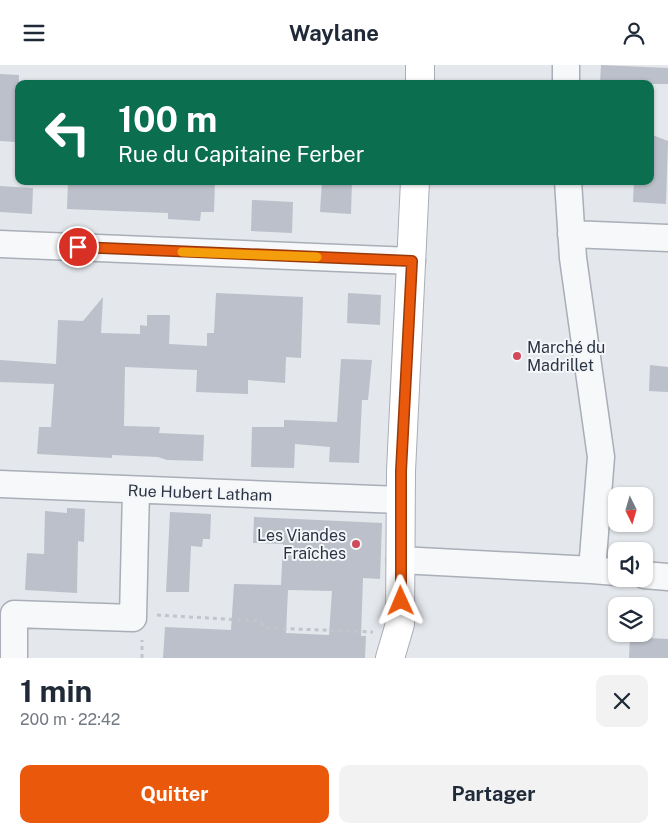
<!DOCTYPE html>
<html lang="fr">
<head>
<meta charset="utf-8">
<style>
  :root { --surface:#fff; --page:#f2f2f3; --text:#1f2937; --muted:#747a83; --accent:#ea580c }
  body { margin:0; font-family:"Public Sans",sans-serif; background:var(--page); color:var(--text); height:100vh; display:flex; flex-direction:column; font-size:19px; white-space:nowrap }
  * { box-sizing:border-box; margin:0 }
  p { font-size:16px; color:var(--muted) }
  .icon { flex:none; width:28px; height:28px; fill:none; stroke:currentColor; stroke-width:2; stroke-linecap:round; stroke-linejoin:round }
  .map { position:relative; height:593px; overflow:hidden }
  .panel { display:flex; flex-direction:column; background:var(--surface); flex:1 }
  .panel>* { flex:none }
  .hud { position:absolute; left:15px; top:15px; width:639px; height:105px; border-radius:10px; box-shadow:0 1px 4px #0004; background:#0b6e4f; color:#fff; overflow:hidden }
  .needle { width:32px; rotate:175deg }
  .buttons { position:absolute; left:608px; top:422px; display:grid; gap:10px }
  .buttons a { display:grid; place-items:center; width:45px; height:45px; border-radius:10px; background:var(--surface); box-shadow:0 1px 4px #0004; font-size:25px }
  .pin { position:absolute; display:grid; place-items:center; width:42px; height:42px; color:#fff; margin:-21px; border:2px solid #fff; border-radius:50%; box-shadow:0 1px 5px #0007 }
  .me { position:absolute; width:55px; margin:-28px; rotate:359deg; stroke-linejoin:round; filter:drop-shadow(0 0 4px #0008) }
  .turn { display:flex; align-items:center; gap:18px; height:105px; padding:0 20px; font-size:22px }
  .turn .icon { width:65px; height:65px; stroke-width:2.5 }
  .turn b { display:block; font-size:35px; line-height:42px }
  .round { display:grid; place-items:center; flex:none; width:52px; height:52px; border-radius:10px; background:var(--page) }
  .head { display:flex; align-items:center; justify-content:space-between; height:85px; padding:0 20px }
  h1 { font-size:30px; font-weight:700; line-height:38px }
  .action { display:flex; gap:10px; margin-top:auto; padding:10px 20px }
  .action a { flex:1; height:58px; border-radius:10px; background:var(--accent); color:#fff; font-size:20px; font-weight:700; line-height:58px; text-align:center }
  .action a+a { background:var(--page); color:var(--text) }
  header { display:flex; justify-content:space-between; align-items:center; height:65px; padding:0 20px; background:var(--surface); font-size:22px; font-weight:700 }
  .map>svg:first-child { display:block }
</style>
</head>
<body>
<header><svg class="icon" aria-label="menu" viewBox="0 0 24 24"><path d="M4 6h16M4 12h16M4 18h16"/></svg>Waylane<svg class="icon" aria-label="person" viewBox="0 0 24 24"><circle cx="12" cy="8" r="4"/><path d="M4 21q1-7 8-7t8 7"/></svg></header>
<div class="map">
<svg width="668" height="593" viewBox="0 0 668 593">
  <rect width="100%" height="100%" fill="#e4e7ec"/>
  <!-- building -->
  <path fill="#bbc0ca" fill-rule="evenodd" d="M 601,0 L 668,3 L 668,19 L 600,19 Z
    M 0,9 L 19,10 L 17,77 L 0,76 Z
    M 650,69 L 668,76 L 666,139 L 633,137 L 634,116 L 650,116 Z
    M 68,116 L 171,118 L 171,116 L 215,116 L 214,147 L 201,147 L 200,156 L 168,154 L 168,148 L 67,144 Z
    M 322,116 L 352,116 L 351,149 L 320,147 Z
    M 0,121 L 33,123 L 32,149 L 0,147 Z
    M 252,135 L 293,137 L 292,168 L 251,166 Z
    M 216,228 L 303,232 L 301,293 L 286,292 L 285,318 L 248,315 L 248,329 L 196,327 L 197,305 L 125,302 L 124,361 L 160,362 L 159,368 L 204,370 L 203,396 L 167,395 L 158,392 L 112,390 L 112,393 L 37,389 L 39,362 L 51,362 L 54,319 L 0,317 L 0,295 L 56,299 L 58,255 L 83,256 L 103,232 L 101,268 L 140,269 L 140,260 L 147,261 L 147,250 L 170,250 L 169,279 L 207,281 L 207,268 L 214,268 Z
    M 348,228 L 381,230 L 380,260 L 347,258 Z
    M 341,294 L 372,295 L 368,335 L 362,335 L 359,398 L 329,397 L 330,382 L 295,379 L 294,403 L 251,402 L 252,362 L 284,362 L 284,355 L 337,357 Z
    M 650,300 L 668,302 L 668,327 L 649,326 Z
    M 67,443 L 85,444 L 84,477 L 78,476 L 77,528 L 25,525 L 27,488 L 44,489 L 45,446 L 67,448 Z
    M 170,447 L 211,449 L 210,474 L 203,474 L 202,482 L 191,481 L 189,527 L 166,527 Z
    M 254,452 L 382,458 L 380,514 L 363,513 L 361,571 L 366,571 L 365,593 L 163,593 L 165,562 L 231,565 L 234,519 L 281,520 L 283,479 L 253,478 ZM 288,525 L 332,526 L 329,570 L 286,568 Z
    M 630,572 L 668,574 L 668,593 L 629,593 Z"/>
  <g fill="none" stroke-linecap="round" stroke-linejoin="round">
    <!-- street casing -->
    <g stroke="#a9aeb7" stroke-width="29">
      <path id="street" d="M 566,19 L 566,0
        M 568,116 L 573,193 L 601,392 L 592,505 L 616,507
        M 571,169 L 668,173
        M 0,179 L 412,196
        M 0,419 L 400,435
        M 400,495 L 592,505
        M 644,510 L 668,512
        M 14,593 L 14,549 L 133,553 L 136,425"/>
    </g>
    <!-- secondary casing -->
    <g stroke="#a9aeb7" stroke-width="30">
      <path id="secondary" d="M 420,19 L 420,0
        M 390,593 L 400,559 L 401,406 L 415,116"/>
    </g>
    <!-- path -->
    <path stroke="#c2c5cb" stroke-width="3" stroke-dasharray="4 4" stroke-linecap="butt" d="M 157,550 L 258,556 L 268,563 L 373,567
      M 142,593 L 142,575"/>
    <!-- street -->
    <use href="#street" stroke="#f7f8fa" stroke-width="26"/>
    <!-- secondary -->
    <use href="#secondary" stroke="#fff" stroke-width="28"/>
  </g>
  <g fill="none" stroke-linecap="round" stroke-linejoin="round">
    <!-- route casing -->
    <g stroke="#983908" stroke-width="12">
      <path id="route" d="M 78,182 L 412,196 L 401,406 L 401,536"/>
    </g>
    <!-- route -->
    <use href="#route" stroke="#ea580c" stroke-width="9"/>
    <!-- slow -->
    <path stroke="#f59e0b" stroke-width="9" d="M 182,187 L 317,192"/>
  </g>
  <!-- markers -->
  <g fill="#d1495b" stroke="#f4f6f9" stroke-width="2">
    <circle cx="517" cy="291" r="5"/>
    <circle cx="356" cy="479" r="5"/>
  </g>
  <g text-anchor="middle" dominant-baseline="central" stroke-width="4" stroke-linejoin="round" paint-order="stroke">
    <!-- poi labels -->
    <g font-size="16" fill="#2b3445" stroke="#f4f6f9" text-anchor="start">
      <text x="527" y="282">Marché du<tspan x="527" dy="18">Madrillet</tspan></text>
      <text x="346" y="470" text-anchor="end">Les Viandes<tspan x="346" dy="18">Fraîches</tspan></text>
    </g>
    <!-- street labels -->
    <g font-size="16" fill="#2b3445" stroke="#f4f6f9">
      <text transform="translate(200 428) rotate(2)">Rue Hubert Latham</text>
    </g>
  </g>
</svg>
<div class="buttons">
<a><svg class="needle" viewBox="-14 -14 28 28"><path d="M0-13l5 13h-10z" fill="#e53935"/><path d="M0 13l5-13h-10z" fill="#747a83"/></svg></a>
<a><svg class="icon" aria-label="sound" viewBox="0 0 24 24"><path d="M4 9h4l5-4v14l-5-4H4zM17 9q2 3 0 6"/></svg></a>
<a><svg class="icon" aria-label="layers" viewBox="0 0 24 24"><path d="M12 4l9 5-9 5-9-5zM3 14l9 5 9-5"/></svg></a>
</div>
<div class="pin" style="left:78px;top:182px;background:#d93025"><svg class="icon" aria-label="arrive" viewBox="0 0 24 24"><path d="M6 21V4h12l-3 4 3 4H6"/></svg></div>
<svg class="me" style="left:401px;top:536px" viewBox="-20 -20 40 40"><path d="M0-17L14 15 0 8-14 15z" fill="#ea580c" stroke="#fff" stroke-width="4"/></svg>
<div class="hud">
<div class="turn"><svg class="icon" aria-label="left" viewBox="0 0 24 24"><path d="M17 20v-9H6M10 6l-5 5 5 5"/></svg><div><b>100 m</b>Rue du Capitaine Ferber</div></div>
</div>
</div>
<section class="panel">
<div class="head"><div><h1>1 min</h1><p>200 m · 22:42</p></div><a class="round"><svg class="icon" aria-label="close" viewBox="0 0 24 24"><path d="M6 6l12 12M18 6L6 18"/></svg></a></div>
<div class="action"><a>Quitter</a><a>Partager</a></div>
</section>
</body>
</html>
